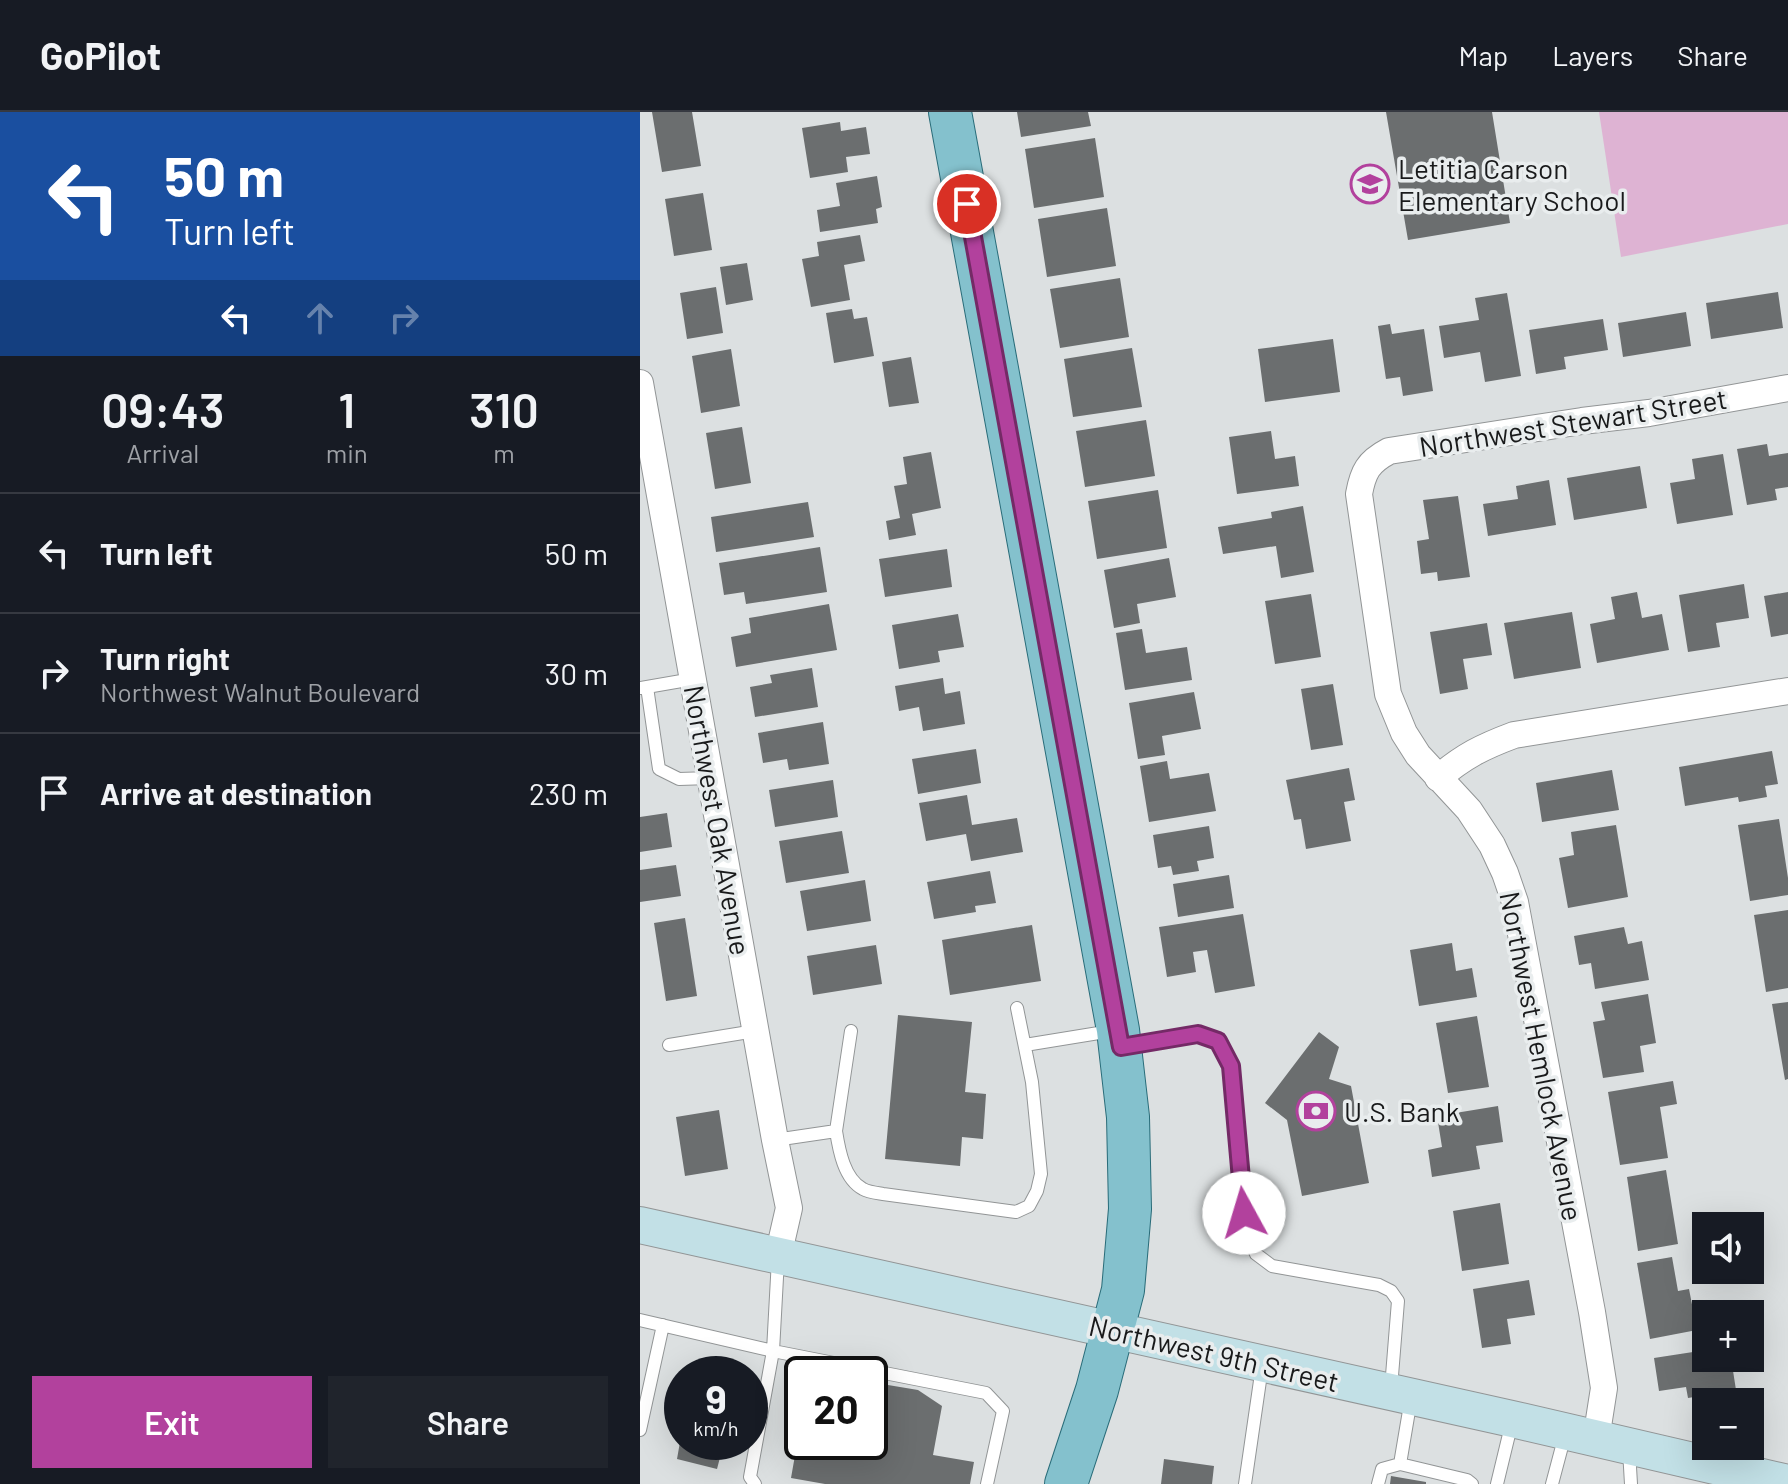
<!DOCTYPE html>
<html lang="en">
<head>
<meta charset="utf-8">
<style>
  :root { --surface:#171b24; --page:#20242c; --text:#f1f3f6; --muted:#9ea1a6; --line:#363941; --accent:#b2419d }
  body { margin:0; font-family:Barlow,sans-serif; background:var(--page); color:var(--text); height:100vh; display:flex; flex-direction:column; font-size:30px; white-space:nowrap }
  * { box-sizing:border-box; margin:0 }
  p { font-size:26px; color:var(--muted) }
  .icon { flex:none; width:44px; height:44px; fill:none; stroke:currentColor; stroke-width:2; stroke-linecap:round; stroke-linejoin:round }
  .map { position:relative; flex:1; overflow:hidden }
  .details { display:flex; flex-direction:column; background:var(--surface); width:640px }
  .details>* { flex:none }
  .guide { background:#1a4fa0; color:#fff; overflow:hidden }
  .tools { position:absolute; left:1052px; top:1100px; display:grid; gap:16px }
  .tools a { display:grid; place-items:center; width:72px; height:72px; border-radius:0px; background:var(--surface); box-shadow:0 8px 32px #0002; font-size:40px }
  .speed { position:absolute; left:24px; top:1244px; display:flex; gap:16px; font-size:40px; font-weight:700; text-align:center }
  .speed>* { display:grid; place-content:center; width:104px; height:104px; border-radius:50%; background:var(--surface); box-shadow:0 8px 32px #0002; line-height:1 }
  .speed small { font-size:20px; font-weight:400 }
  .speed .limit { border:4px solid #111; border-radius:12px; background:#fff; color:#111 }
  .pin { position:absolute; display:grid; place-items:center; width:68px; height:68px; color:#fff; margin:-34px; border:4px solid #fff; border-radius:50%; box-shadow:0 2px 8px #0007 }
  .me { position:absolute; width:88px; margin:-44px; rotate:354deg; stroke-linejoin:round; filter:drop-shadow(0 0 6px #0008) }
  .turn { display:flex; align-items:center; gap:28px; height:168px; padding:0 32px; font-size:36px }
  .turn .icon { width:104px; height:104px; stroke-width:2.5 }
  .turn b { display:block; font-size:56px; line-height:68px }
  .lanes { display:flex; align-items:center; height:76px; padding:0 32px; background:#0003; justify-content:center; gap:40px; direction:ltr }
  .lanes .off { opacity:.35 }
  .eta { display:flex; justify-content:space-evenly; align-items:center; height:136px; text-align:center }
  .eta b { font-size:48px; font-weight:600; line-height:56px }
  .cta { display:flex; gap:16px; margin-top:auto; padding:16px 32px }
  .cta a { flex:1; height:92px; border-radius:0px; background:var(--accent); color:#fff; font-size:32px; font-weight:600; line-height:92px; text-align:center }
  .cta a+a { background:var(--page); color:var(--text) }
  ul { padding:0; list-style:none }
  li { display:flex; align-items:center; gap:24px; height:120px; padding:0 32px; border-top:2px solid var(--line) }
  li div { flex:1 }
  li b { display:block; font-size:30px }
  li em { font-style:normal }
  header { display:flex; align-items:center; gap:48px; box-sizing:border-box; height:112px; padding:0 40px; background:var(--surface); border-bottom:2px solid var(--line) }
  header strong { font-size:38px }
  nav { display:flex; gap:44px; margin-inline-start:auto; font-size:28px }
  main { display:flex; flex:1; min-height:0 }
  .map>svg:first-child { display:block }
</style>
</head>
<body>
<header>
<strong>GoPilot</strong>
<nav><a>Map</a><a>Layers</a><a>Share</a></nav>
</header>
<main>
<section class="details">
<div class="guide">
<div class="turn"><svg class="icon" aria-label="left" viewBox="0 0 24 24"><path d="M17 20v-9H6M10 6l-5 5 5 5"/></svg><div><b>50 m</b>Turn left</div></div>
<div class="lanes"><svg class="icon" aria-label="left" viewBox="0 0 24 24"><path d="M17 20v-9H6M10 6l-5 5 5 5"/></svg><svg class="icon off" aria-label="ahead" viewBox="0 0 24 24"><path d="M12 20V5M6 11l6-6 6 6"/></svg><svg class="icon off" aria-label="right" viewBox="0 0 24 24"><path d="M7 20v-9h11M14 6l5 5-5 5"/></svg></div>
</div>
<div class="eta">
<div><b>09:43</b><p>Arrival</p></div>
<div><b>1</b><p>min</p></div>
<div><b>310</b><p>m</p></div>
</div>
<ul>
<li><svg class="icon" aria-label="left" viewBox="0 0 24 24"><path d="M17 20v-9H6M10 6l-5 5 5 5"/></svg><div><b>Turn left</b></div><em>50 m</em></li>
<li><svg class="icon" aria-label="right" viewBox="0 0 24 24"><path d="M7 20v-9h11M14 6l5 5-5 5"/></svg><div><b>Turn right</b><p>Northwest Walnut Boulevard</p></div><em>30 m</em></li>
<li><svg class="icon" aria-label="arrive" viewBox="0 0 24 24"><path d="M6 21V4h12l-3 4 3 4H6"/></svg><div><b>Arrive at destination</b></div><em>230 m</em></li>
</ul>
<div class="cta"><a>Exit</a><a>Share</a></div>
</section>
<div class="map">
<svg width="1148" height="1372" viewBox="0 0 1148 1372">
  <rect width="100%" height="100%" fill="#dce0e1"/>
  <!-- green -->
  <path fill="#deb3d3" d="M 959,0 L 1148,0 L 1148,112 L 981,145 Z"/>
  <!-- building -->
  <path fill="#6b6e6f" d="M 12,0 L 52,0 L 61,54 L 22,60 Z
    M 377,0 L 448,0 L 451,14 L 381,25 Z
    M 746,0 L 852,0 L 870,111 L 768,128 Z
    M 200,10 L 201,19 L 226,15 L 230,42 L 206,45 L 208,60 L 170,66 L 162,16 Z
    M 455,26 L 464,85 L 394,96 L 385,37 Z
    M 237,64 L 242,95 L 236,97 L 238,111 L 180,120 L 177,98 L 200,94 L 196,71 Z
    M 63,81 L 72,138 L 34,144 L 25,87 Z
    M 467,96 L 476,154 L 407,165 L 398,107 Z
    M 220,123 L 225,149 L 204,153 L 210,188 L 171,195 L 162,147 L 179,144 L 177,130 Z
    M 107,151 L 113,188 L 86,193 L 80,155 Z
    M 480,166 L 489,225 L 420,236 L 410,177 Z
    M 76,175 L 83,221 L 47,227 L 40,181 Z
    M 1138,180 L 1143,216 L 1071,227 L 1066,191 Z
    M 867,181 L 881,264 L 845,270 L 840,240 L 804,246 L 799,214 L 839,208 L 835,186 Z
    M 212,197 L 214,207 L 227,205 L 234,244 L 194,251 L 186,201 Z
    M 1046,200 L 1051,234 L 983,245 L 978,211 Z
    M 963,207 L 968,238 L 924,245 L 926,257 L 896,262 L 889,218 Z
    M 750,212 L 752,222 L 784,217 L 793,279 L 763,284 L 760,265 L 746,267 L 738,214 Z
    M 693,227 L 700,280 L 625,290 L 618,237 Z
    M 492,236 L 502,295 L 433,305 L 424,247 Z
    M 91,237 L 100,294 L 61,301 L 52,244 Z
    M 271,245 L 279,291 L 249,295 L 242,250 Z
    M 506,308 L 515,364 L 445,375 L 436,319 Z
    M 102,315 L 111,371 L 75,377 L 66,321 Z
    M 631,319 L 635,347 L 655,344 L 659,374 L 597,382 L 589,325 Z
    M 1127,332 L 1129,344 L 1148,341 L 1148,375 L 1135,377 L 1137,388 L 1107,393 L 1097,337 Z
    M 291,340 L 301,396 L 272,402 L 276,423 L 249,428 L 246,409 L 260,406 L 254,374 L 267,372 L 263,345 Z
    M 1083,342 L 1093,403 L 1037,412 L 1030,371 L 1055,367 L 1052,347 Z
    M 1000,354 L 1007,396 L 934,408 L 927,366 Z
    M 909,368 L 916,413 L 848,424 L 843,392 L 878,387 L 876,374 Z
    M 518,378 L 527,436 L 457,447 L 448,389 Z
    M 818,384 L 830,465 L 798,469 L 797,460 L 781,462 L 777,429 L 789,427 L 783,388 Z
    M 168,390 L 174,425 L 76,440 L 71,405 Z
    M 663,394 L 674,460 L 641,466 L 636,434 L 583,442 L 578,415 L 632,406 L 631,400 Z
    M 180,435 L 187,480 L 106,492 L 104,480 L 84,483 L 79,451 Z
    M 307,437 L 312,475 L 245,485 L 239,447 Z
    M 529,446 L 536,485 L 497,492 L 500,511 L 474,516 L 464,458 Z
    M 1104,472 L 1109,506 L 1076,511 L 1080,535 L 1048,540 L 1039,483 Z
    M 997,480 L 1002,506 L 1022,502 L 1029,538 L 957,551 L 950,512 L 975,507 L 971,485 Z
    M 1148,480 L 1148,522 L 1131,525 L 1124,484 Z
    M 671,482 L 681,545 L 635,552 L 625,489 Z
    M 189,492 L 197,538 L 96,555 L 91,525 L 111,521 L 109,506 Z
    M 932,500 L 941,556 L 874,567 L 864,511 Z
    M 318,502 L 324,535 L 298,539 L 300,550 L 259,557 L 252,513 Z
    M 847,511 L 852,543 L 823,547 L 828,577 L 800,582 L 790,520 Z
    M 502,517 L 506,541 L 547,535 L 552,568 L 485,578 L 476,521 Z
    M 172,556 L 178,595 L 115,605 L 110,575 L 132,571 L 130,563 Z
    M 303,566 L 305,582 L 320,579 L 325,612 L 283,619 L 279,595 L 259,599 L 255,574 Z
    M 693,572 L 703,633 L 671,638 L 661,577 Z
    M 554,580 L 561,617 L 522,624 L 525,643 L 498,647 L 489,591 Z
    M 183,610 L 189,652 L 149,658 L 147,647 L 123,651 L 118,621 Z
    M 336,637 L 341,671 L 278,682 L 272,647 Z
    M 1132,639 L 1138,672 L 1125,674 L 1127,685 L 1099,690 L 1098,685 L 1045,694 L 1039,655 Z
    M 527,649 L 530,667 L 569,661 L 576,699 L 509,710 L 500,654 Z
    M 709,656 L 715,688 L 704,690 L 711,729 L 666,737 L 661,707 L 654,708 L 646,668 Z
    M 972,658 L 979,698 L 902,710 L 896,671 Z
    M 193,668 L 198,705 L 135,715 L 129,678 Z
    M 327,683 L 332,713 L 377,706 L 383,740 L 331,749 L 326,722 L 286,729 L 279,691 Z
    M 27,701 L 32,735 L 0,740 L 0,705 Z
    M 1139,707 L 1148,766 L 1148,783 L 1110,789 L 1098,713 Z
    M 976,713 L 988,785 L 928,796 L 919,746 L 934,743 L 931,720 Z
    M 569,714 L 574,746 L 557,749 L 559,759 L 533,763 L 531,754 L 518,756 L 513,723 Z
    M 202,719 L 209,761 L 146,771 L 139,729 Z
    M 36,753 L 41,784 L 0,790 L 0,758 Z
    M 350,759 L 356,791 L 335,794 L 336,800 L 294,807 L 287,770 Z
    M 589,763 L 594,796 L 538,805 L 533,772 Z
    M 225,768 L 231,809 L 167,819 L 160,779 Z
    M 1148,798 L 1148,876 L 1126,880 L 1114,803 Z
    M 603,802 L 615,874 L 575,881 L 567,838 L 553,840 L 556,860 L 527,865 L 519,815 Z
    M 45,806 L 57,884 L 26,889 L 14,811 Z
    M 392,813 L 401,869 L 310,883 L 302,828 Z
    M 984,815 L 988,832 L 1002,829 L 1009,868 L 955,877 L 951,851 L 939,853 L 934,824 Z
    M 812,831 L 816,859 L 832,856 L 837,885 L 779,894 L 770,838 Z
    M 236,833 L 242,872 L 173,883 L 167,844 Z
    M 1008,882 L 1016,931 L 1000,934 L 1004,960 L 963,966 L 953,910 L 965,908 L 961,890 Z
    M 1148,890 L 1148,967 L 1145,968 L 1132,892 Z
    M 258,903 L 332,910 L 325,980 L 346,982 L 343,1027 L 322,1025 L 320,1054 L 245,1047 Z
    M 837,904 L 849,975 L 808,981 L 796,911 Z
    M 679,920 L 699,935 L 689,967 L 711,974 L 729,1071 L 662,1084 L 647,1008 L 625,991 Z
    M 1033,969 L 1037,992 L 1020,995 L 1028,1046 L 980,1053 L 968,980 Z
    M 858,994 L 863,1030 L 836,1034 L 840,1057 L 792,1065 L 788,1038 L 802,1035 L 797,1004 Z
    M 79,998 L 88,1057 L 45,1064 L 36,1005 Z
    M 1026,1058 L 1038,1132 L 998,1139 L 987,1065 Z
    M 860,1091 L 869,1152 L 822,1159 L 813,1099 Z
    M 1032,1145 L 1038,1179 L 1049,1177 L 1057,1218 L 1010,1227 L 997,1151 Z
    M 889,1168 L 895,1203 L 867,1207 L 871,1232 L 842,1236 L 833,1177 Z
    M 1066,1238 L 1066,1246 L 1091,1246 L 1096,1278 L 1048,1286 L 1046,1275 L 1019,1279 L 1014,1246 Z
    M 59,1251 L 100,1261 L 100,1262 L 56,1262 Z
    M 230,1270 L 278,1278 L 302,1294 L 293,1343 L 334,1350 L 330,1372 L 185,1372 L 151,1366 L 160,1315 L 162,1315 L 162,1330 L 230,1330 Z
    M 40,1330 L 84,1330 L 77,1357 L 37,1347 Z
    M 524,1347 L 574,1354 L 572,1372 L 521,1372 Z
    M 751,1364 L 786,1370 L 786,1372 L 750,1372 Z"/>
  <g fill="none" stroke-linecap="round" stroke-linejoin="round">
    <!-- lane casing -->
    <g stroke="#929596" stroke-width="14">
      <path id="lane" d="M 7,575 L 19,657 L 39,667 L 70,666
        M 1,576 L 53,567
        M 29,933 L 115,919
        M 385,933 L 471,919
        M 488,934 L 558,922 L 578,929 L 591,954 L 601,1081 L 607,1120 L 616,1142 L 632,1154 L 739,1173 L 751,1179 L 758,1189 L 751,1276
        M 196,1019 L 211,919
        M 135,1028 L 196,1019 C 199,1038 204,1067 223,1077 C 228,1080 237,1081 243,1082 L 376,1100 L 389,1094 L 397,1079 L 401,1062 L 392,970 L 377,896
        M 0,1208 L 133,1239 L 346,1281 L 363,1299 L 347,1372
        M 771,1287 L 760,1352 L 827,1368 L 832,1372
        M 0,1318 L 23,1213
        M 989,1338 L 991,1372
        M 115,1372 L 110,1365 L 133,1239 L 138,1147
        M 605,1372 L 622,1255
        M 738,1372 L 742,1357 L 760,1352
        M 857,1372 L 872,1310
        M 912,1372 L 925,1323"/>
    </g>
    <!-- street casing -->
    <g stroke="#929596" stroke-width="28">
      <path id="street" d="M 0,271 L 135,1028 L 149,1096 L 138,1144
        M 798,666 C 824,644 842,635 874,623 L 1148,579
        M 956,1327 L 964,1276 L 952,1200 L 875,790 L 865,761 L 852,733 L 829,698 L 778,643 L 764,621 L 748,582 L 719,382 C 723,360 728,350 749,339 L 942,309 L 1009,301 L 1148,276"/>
    </g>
    <!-- secondary casing -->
    <g stroke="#929596" stroke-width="38">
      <path id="secondary" d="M 0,1113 L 872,1307 L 1148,1371"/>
    </g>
    <!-- primary casing -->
    <g stroke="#296c79" stroke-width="44">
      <path id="primary" d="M 310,0 L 478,918 L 488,1005 L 490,1097 L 483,1178 L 457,1278 L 426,1372"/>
    </g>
    <!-- lane -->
    <use href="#lane" stroke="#fff" stroke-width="12"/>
    <!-- street -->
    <use href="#street" stroke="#fff" stroke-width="26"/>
    <!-- secondary -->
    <use href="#secondary" stroke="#c2e0e6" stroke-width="36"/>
    <!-- primary -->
    <use href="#primary" stroke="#84c1cd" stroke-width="42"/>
  </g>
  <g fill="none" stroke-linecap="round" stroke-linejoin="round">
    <!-- route casing -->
    <g stroke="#742a66" stroke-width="20">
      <path id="route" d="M 327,92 L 481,935 L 558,922 L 578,929 L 591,954 L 604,1101"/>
    </g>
    <!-- route -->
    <use href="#route" stroke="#b2419d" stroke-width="14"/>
  </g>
  <!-- icons -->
  <defs>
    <g id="school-ring" transform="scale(2)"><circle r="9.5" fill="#e9edee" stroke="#b2419d" stroke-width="1.5"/><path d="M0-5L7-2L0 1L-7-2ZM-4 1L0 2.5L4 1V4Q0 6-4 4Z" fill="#b2419d"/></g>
    <g id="bank-ring" transform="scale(2)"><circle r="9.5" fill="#e9edee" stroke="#b2419d" stroke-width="1.5"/><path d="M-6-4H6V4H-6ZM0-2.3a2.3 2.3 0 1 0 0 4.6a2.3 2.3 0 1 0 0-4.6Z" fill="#b2419d"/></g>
  </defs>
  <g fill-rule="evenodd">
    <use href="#school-ring" x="730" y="72"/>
    <use href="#bank-ring" x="676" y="999"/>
  </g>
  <g text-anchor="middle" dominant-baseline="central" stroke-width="7" stroke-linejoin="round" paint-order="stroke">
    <!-- poi labels -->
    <g font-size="28" fill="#191a1b" stroke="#e9edee" text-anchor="start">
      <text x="758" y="56">Letitia Carson<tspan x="758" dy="32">Elementary School</tspan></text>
      <text x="704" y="999">U.S. Bank</text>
    </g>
    <!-- street labels -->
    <g font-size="28" fill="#191a1b" stroke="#e9edee">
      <text transform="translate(933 310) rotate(-9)">Northwest Stewart Street</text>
      <text transform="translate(78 708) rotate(80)">Northwest Oak Avenue</text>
      <text transform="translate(902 944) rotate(79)">Northwest Hemlock Avenue</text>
      <text transform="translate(574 1241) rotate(13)">Northwest 9th Street</text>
    </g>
  </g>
</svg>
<div class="tools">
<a><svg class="icon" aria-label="sound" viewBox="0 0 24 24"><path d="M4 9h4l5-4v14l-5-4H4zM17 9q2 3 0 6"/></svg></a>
<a>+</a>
<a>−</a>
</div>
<div class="speed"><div>9<small>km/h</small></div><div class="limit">20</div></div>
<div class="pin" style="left:327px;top:92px;background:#d93025"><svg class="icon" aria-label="arrive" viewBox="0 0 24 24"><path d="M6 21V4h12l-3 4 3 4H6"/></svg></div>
<svg class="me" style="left:604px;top:1101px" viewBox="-20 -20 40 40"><circle r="19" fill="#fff"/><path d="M0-13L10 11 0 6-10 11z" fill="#b2419d"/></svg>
</div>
</main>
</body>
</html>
